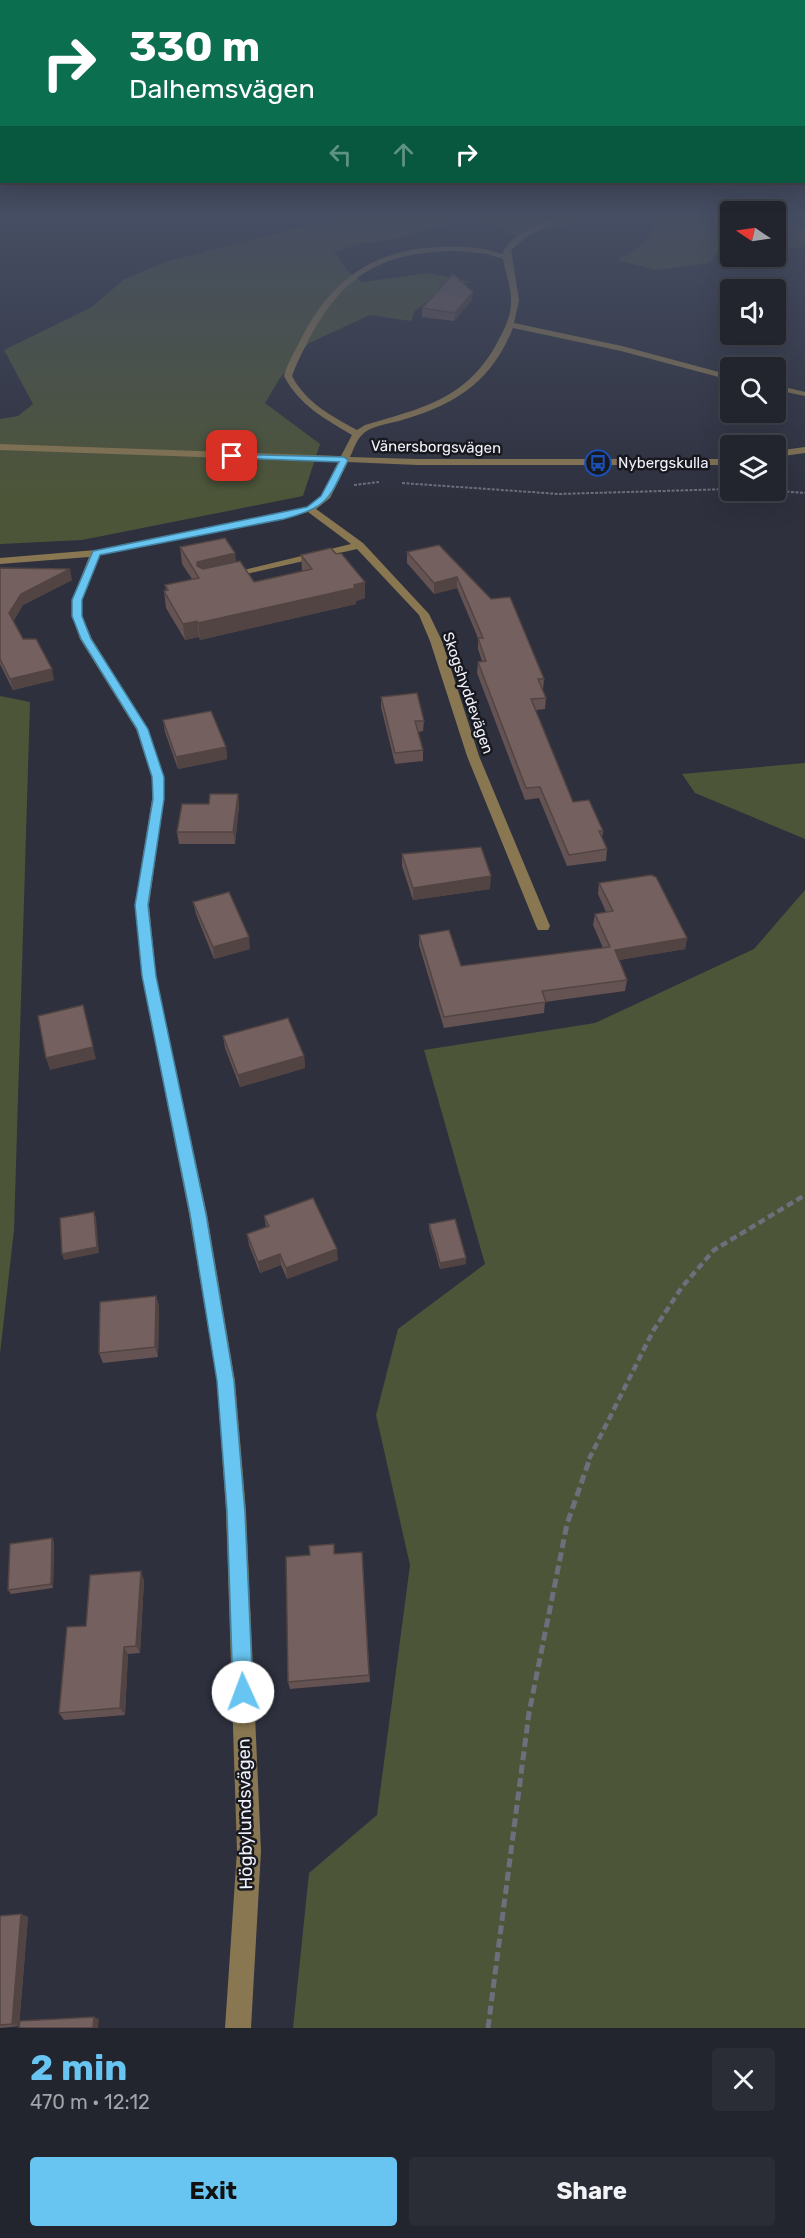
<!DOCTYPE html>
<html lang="en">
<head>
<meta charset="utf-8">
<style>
  :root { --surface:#22242e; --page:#2a2c36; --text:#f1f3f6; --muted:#a2a4aa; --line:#3f414a; --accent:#68c4f0 }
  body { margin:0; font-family:Rubik,sans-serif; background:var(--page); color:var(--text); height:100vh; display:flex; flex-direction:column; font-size:22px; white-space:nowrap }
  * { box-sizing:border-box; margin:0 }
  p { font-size:20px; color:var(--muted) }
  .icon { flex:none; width:33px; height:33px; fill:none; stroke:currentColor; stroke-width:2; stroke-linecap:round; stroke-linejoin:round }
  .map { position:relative; height:2028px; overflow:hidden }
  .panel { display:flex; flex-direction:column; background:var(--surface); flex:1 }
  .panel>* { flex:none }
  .banner { position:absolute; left:0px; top:0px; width:806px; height:183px; box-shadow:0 6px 24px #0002,0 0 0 2px var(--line); background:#0b6e4f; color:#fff; overflow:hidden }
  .needle { width:39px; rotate:283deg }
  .controls { position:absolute; left:720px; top:201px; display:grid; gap:12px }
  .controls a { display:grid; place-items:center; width:66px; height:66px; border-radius:6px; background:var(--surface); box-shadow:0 6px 24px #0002,0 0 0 2px var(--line); font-size:30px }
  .pin { position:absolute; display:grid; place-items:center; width:51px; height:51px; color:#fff; margin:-26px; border-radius:12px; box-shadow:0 3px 9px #0006 }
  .me { position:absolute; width:66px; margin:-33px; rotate:358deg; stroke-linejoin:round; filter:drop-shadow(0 0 4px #0008) }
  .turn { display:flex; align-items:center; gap:21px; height:126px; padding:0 30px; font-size:27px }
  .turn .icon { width:78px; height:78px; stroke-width:2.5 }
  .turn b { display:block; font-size:42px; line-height:51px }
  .lanes { display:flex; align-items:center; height:57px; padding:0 30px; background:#0003; justify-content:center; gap:30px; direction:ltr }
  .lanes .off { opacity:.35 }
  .round { display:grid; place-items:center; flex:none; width:63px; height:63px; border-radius:6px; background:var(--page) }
  .headline { display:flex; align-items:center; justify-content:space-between; height:102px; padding:0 30px }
  h1 { font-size:36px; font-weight:700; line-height:45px; color:var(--accent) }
  .primary-button { display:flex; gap:12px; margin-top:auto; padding:12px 30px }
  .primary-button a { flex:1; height:69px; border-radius:6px; background:var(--accent); color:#111; font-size:24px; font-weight:700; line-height:69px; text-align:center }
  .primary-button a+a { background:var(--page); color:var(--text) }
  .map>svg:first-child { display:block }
</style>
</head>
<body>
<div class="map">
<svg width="805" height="2028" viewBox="0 0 805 2028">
  <rect width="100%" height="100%" fill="#2e303e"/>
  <!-- green -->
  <path fill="#4d5538" d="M 340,217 L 609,217 L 515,235 L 493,224 L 469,220 L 437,226 L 397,239 L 361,243 L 334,252 L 348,271 L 362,282 L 429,273 L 472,282 L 446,285 L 414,312 L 411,321 L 370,315 L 309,343 L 280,378 L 265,403 L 320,444 L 303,496 L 82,540 L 0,544 L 0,419 L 18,416 L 33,404 L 4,350 L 92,307 L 123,280 L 165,262 Z
    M 635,217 L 730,217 L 730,247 L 721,247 L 710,263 L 656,270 L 618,260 L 644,243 L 657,223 Z
    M 776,217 L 805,229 L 805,245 L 793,249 L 776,249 Z
    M 0,696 L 30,702 L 14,1230 L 0,1354 Z
    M 805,763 L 805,839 L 695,793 L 682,774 Z
    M 805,890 L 805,2028 L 293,2028 L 309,1873 L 377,1815 L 410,1565 L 376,1415 L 398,1329 L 485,1264 L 424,1050 L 595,1023 L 754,949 Z"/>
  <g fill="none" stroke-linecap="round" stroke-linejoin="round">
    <!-- path-far2 -->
    <path stroke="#6e6f7c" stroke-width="2" stroke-dasharray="3 1.5" stroke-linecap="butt" d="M 402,483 L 559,494 L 730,489
      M 354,485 L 379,482
      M 764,490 L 805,493"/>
    <!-- path-far1 -->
    <path stroke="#6e6f7c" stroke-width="4.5" stroke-dasharray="7 4" stroke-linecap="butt" d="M 589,1459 L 653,1331 L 682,1287 L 714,1250 L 805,1195"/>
    <!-- path -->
    <path stroke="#6e6f7c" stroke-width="5" stroke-dasharray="9 4.5" stroke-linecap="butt" d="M 488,2028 L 529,1713 L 567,1524 L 590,1458"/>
    <!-- minor -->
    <path fill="#897751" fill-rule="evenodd" d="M 555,217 L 563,217 L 526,237 L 511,250 L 519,300 L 514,323 L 622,346 L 730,375 L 730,380 L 621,351 L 513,328 C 490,384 454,405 399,421 C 387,424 369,426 361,436 C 356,441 353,451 350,457 L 417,459 L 730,459 L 730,465 L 417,465 L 348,462 L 330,498 L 316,509 L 363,543 L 429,614 L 442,641 L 479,756 L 550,926 L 548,930 L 538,930 L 536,926 L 467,756 L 430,641 L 419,615 L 357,549 L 228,578 L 223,575 L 351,544 L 308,512 L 100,555 L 82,600 L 82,616 L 92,639 L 148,729 L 164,777 L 164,799 L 149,905 L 156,976 L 207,1214 L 235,1381 L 246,1511 L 261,1851 L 251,2028 L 225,2028 L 237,1851 L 226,1511 L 217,1381 L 189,1214 L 142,976 L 135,905 L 152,799 L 152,777 L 136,729 L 80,639 L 72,616 L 72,600 L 89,557 L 0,564 L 0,558 L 96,550 L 307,507 L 321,496 L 338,462 L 0,450 L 0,444 L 341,456 L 352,435 C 325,419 299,405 284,376 C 287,364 294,353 299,343 C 329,282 370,250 439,247 C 461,246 482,247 503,254 C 505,237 541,224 555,217 ZM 458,251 L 487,254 L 503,259 C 505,272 511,286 511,300 C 512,315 504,330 497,343 C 466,400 422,408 365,425 L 357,430 C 332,416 306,403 292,376 L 295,368 C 331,288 365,251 458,251 Z
      M 776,385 L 805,392 L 805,396 L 776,390 Z
      M 805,447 L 805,453 L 776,457 L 776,451 Z"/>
  </g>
  <!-- wall -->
  <path fill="#645352" d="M 472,300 L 454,321 L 422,317 L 422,308 Z
    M 439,545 L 544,679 L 543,690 L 546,698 L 545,709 L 536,710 L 573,802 L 603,831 L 602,838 L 607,849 L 606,861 L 567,866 L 539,798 L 525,800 L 477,673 L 478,662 L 482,661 L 478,649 L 478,638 L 457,588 L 434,594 L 407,563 L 407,552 Z
    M 180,547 L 236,562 L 254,582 L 302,571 L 301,555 L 365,598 L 356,601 L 356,604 L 200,640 L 199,637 L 185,640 L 166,608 L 164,591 L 166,591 L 165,585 L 192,579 L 182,564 Z
    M 0,568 L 72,580 L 23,605 L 13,621 L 23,639 L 54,680 L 13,690 L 0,664 Z
    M 381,697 L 424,721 L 423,731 L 418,732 L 423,750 L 423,761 L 395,764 L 381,707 Z
    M 163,720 L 226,747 L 227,759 L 178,769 L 165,732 Z
    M 238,794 L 239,806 L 235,844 L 179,844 L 177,832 L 209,804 Z
    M 402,854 L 490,889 L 413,900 L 402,866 Z
    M 599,883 L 687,938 L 685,949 L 619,960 L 627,980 L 625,991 L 545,1002 L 544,1013 L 444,1028 L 419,945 L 419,935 L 461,966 L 603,948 L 593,925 L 595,914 L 606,912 L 598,894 Z
    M 193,902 L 250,949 L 214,959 L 196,914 Z
    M 223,1036 L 304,1056 L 305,1068 L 240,1087 L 225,1048 Z
    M 264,1216 L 338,1260 L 287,1279 L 281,1265 L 260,1273 L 249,1245 L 247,1234 L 266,1227 Z
    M 429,1224 L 466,1264 L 440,1269 L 429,1229 Z
    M 156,1296 L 159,1306 L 158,1357 L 103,1363 L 99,1353 Z
    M 52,1538 L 54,1542 L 53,1588 L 11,1594 L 8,1590 Z
    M 362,1552 L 370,1682 L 290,1689 L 288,1682 L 335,1554 Z
    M 144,1580 L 140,1653 L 128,1654 L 125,1715 L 64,1720 L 59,1713 L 86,1626 Z
    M 21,1914 L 28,1917 L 19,2026 L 0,2028 L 0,1916 Z"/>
  <!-- shaded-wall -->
  <path fill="#514442" d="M 473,292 L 472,300 L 454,321 L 455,313 Z
    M 235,553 L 237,569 L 199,580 L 197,566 L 197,562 Z
    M 70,569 L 72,580 L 23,605 L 12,624 L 9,613 L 21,594 Z
    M 457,577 L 457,588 L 434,594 L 434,583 Z
    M 365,582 L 365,598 L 356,601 L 356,604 L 200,640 L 198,623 Z
    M 197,621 L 199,637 L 185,640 L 183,624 Z
    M 52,669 L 54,680 L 13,690 L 10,679 Z
    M 226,747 L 227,759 L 178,769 L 176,757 Z
    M 238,794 L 239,806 L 235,844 L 233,832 Z
    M 491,876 L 490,889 L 413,900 L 413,888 Z
    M 249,937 L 250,949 L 214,959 L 213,947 Z
    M 687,938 L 685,949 L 613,961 L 615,950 Z
    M 83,1005 L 96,1059 L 50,1070 L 46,1058 Z
    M 304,1056 L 305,1068 L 240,1087 L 238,1075 Z
    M 94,1212 L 96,1218 L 99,1253 L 64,1260 L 62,1254 Z
    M 337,1249 L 338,1260 L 287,1279 L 286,1268 Z
    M 280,1254 L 281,1265 L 260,1273 L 258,1262 Z
    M 466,1258 L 466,1264 L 440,1269 L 440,1263 Z
    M 156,1296 L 159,1306 L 158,1357 L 155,1347 Z
    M 52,1538 L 54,1542 L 53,1588 L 51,1584 Z
    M 141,1571 L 144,1580 L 140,1653 L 136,1646 Z
    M 124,1647 L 128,1654 L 125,1715 L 120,1708 Z
    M 21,1914 L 28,1917 L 19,2026 L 12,2024 Z
    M 94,2017 L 99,2019 L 98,2028 L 93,2028 Z"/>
  <!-- building -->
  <path fill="#74615f" stroke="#514442" stroke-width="1.5" d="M 453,274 L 473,292 L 455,313 L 422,308 Z
    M 225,538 L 235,553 L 197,562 L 197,566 L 203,569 L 240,561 L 254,582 L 312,569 L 301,555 L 331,548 L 336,554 L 341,553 L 365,582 L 354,585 L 355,588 L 198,623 L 197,621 L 183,624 L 164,591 L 168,590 L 165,585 L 199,578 L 180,547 Z
    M 439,545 L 491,599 L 510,597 L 544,679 L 538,679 L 546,698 L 531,699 L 573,802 L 589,800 L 603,831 L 599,831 L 607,849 L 569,855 L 540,787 L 526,788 L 478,662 L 486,661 L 478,638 L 483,638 L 457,577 L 434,583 L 407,552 Z
    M 0,568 L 70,569 L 21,594 L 9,613 L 23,639 L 36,639 L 52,669 L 10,679 L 0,659 Z
    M 417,693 L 424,721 L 415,721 L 423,750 L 395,753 L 381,697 Z
    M 211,711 L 226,747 L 176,757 L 163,720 Z
    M 210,794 L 238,794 L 233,832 L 177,832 L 182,804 L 209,804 Z
    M 481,847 L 491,876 L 413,888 L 402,854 Z
    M 651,875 L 656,877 L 687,938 L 615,950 L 627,980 L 542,991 L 546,1002 L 444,1017 L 419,935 L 449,930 L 461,966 L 610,947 L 595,914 L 613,911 L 599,883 Z
    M 229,892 L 249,937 L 213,947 L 193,902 Z
    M 83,1005 L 93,1047 L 46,1058 L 38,1016 Z
    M 288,1018 L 304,1056 L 238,1075 L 223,1036 Z
    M 313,1198 L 337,1249 L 286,1268 L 280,1254 L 258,1262 L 247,1234 L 269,1226 L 264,1216 Z
    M 94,1212 L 97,1247 L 62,1254 L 60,1218 Z
    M 455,1219 L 466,1258 L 440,1263 L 429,1224 Z
    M 156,1296 L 155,1347 L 99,1353 L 100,1302 Z
    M 52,1538 L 51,1584 L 8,1590 L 10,1544 Z
    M 334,1544 L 334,1554 L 362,1552 L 369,1675 L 288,1682 L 286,1557 L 310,1555 L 309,1546 Z
    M 141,1571 L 136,1646 L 124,1647 L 120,1708 L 59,1713 L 67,1627 L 86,1626 L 90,1575 Z
    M 21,1914 L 12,2024 L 0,2025 L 0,1916 Z
    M 94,2017 L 93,2028 L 19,2028 L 20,2021 Z"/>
  <!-- sky -->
  <linearGradient id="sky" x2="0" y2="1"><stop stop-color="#191a22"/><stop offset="0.43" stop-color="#464e63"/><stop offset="1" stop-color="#464e63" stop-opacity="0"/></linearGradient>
  <rect width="805" height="501" fill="url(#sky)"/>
  <!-- route -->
  <path fill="#68c4f0" stroke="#447f9c" stroke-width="1.5" d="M 229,454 L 344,457 L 348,460 C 329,499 329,507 284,519 L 100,555 L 82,600 L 82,616 L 91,639 L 148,729 L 164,777 L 164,799 L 148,905 L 156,976 L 206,1214 L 234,1381 L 245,1512 L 253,1692 L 250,1699 L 243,1702 L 236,1699 L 233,1692 L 227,1512 L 217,1381 L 190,1214 L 142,976 L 135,905 L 153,799 L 152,777 L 137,729 L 81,639 L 72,616 L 72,600 L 93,551 L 307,507 L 321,496 L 339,462 L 232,458 Z"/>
  <!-- icons -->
  <defs>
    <g id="bus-ring" transform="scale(1.35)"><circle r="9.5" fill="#18191f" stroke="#1a4fb4" stroke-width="1.5"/><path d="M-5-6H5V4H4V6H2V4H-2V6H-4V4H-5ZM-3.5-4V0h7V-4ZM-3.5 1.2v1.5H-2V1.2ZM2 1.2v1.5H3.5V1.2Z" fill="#1a4fb4"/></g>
  </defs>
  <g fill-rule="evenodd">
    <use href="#bus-ring" x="598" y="463"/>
  </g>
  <g text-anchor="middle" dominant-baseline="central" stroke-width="5" stroke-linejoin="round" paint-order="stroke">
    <!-- far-street labels -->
    <g font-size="15" fill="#f0f1fb" stroke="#18191f">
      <text transform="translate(436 447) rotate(1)">Vänersborgsvägen</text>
      <text transform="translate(468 693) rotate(71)">Skogshyddevägen</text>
    </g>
    <!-- far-poi labels -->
    <g font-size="15" fill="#f0f1fb" stroke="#18191f" text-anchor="start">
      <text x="618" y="463">Nybergskulla</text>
    </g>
    <!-- street labels -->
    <g font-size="18" fill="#f0f1fb" stroke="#18191f">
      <text transform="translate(245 1814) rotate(-91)">Högbylundsvägen</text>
    </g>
  </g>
</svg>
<div class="controls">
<a><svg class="needle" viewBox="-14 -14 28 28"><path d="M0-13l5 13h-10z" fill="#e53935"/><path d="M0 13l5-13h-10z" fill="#a2a4aa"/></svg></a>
<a><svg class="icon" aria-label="sound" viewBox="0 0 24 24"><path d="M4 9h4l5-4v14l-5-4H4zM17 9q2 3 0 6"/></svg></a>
<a><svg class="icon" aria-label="search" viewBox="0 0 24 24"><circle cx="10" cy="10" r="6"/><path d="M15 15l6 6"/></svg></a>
<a><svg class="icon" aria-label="layers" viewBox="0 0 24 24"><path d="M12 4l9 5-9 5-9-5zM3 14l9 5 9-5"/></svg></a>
</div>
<div class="pin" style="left:232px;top:456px;background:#d93025"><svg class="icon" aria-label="arrive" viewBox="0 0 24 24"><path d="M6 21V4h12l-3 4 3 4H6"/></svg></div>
<svg class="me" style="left:243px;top:1692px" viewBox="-20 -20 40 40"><circle r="19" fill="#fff"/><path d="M0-13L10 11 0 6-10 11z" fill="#68c4f0"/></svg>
<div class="banner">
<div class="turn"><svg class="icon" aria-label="right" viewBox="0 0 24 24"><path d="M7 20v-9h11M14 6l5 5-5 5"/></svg><div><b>330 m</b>Dalhemsvägen</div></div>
<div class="lanes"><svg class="icon off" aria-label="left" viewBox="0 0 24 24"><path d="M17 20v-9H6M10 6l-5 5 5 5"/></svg><svg class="icon off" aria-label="ahead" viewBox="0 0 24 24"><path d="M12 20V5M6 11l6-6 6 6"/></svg><svg class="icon" aria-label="right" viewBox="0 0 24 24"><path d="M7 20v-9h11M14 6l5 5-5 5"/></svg></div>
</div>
</div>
<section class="panel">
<div class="headline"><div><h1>2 min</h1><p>470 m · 12:12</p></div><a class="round"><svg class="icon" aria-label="close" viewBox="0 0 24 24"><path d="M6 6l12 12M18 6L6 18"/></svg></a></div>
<div class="primary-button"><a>Exit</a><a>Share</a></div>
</section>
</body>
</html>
